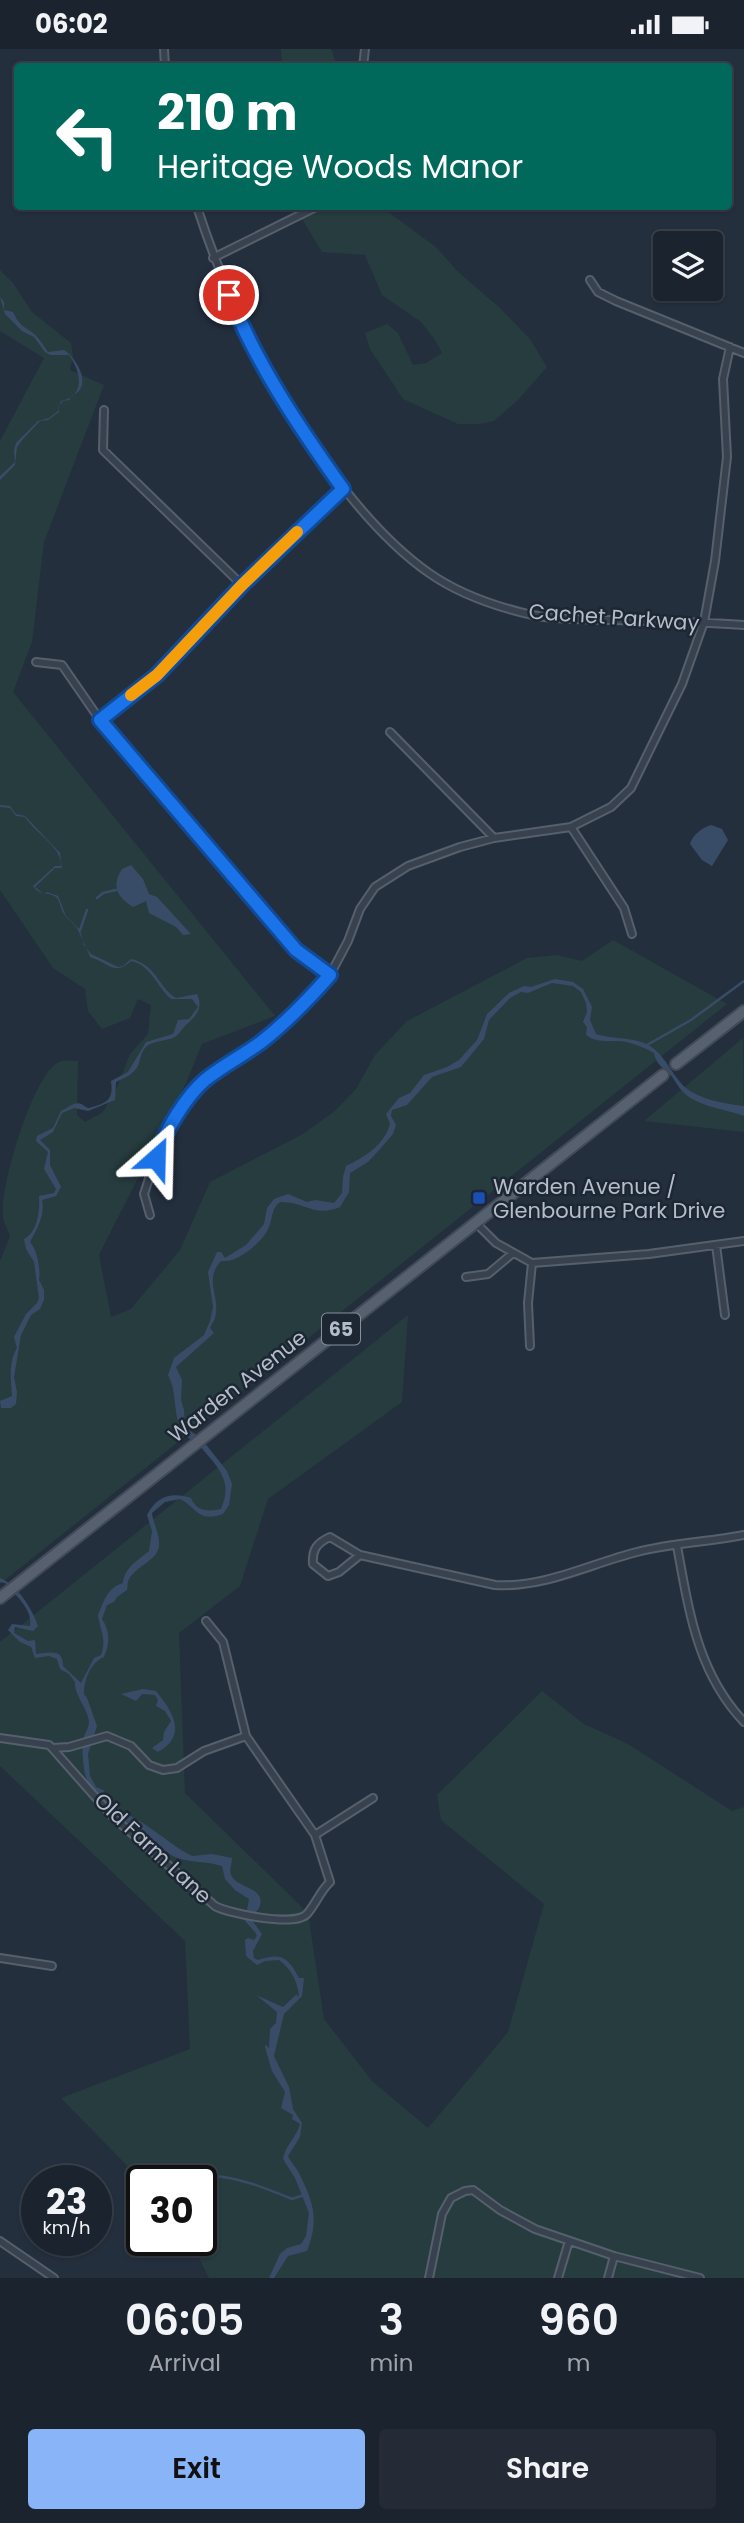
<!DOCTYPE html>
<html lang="en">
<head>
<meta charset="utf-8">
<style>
  :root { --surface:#1b232e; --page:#242b36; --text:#f1f3f6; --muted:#a0a4aa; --line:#39404a; --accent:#8ab4f8 }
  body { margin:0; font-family:Poppins,sans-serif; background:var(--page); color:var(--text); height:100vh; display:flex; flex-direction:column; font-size:26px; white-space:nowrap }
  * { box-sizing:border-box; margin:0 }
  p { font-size:23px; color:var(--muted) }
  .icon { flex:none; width:38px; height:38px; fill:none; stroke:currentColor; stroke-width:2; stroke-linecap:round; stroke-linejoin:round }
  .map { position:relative; height:2229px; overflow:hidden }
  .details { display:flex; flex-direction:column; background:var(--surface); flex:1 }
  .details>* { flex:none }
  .hud { position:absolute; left:14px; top:14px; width:718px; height:147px; border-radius:7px; box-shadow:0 2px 5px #0004,0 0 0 2px var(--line); background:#00695c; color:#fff; overflow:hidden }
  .controls { position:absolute; left:653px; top:182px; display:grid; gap:14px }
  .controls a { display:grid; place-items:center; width:70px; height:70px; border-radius:7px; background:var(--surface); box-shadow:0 2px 5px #0004,0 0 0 2px var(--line); font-size:35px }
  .speed { position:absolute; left:21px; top:2116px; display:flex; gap:14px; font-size:35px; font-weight:700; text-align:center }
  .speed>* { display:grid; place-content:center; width:91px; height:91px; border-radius:50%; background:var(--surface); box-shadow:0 2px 5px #0004,0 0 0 2px var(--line); line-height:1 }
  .speed small { font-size:18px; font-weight:400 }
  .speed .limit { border:4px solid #111; border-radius:10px; background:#fff; color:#111 }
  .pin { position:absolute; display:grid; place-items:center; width:60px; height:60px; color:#fff; margin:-30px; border:4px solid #fff; border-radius:50%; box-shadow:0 2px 7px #0007 }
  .me { position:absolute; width:77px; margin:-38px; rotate:25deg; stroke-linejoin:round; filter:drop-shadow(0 0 5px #0008) }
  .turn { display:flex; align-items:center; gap:24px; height:147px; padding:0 28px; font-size:32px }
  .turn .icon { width:91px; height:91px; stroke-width:2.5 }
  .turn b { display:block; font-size:49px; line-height:60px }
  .eta { display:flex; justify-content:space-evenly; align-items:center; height:119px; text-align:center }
  .eta b { font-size:42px; font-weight:600; line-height:49px }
  .cta { display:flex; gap:14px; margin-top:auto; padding:14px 28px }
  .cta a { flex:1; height:80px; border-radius:7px; background:var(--accent); color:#111; font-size:28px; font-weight:600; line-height:80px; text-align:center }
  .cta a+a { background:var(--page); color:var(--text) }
  .status { display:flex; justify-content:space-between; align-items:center; height:49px; padding:0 35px; background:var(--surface); direction:ltr }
  .status svg { height:19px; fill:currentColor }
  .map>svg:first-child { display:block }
</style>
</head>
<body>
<div class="status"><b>06:02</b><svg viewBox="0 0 49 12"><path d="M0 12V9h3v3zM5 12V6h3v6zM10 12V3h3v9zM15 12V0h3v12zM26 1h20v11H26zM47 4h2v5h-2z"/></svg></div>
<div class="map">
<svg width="744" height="2229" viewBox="0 0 744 2229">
  <rect width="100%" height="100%" fill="#242f3e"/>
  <!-- green -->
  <path fill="#263c3f" d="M 281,0 L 331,0 L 337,17 L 282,17 Z
    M 290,158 L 376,158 L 387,162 L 437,199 L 457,222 L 500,259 L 530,290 L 547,318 L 517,352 L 494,372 L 480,375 L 458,375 L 403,350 L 370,300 L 365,284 L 387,275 L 398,284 L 413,316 L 426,314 L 442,304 L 435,291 L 421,273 L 382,246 L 365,206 L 322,203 L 296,160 Z
    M 0,221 L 13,234 L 32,263 L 71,294 L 73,307 L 70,321 L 104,336 L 44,493 L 32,593 L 13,643 L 275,967 L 202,995 L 186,1034 L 99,1206 L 111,1268 L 131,1260 L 180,1201 L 210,1133 L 303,1085 L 335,1062 L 356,1040 L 375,1006 L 407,972 L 527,909 L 557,906 L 582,912 L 613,891 L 727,955 L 0,1535 L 0,1212 L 10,1187 C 8,1181 3,1173 3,1166 C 0,1137 32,1030 57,1014 C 63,1010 71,1012 78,1012 L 77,1066 L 85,1073 L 103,1063 L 118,1036 L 130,1005 L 148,985 L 151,956 L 138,950 L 130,969 L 102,980 L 88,962 L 85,940 L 53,919 L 0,841 L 0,392 L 44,309 L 0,282 Z
    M 743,989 L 744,1083 L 644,1072 Z
    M 408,1266 L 402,1353 L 268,1450 L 240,1537 L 179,1584 L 185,1744 L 308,1864 L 324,1970 L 372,2032 L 428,2079 L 508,1983 L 544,1855 L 441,1771 L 437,1746 L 542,1642 L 584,1675 L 628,1695 L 732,1762 L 744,1758 L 744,2229 L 209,2229 L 190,2191 L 201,2191 L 201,2132 L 142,2132 L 61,2049 L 190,2000 L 185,1892 L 0,1717 L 0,1593 Z"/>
  <!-- water -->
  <path fill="#394c67" d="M 0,248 L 4,253 L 4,261 L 13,263 C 19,276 23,277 33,284 C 39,288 44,298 48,303 L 64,301 C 75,308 90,331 78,343 C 76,345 74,345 73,346 C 65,354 75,350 63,352 L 58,359 L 59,363 L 48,371 L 40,372 L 23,390 L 17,398 L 15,416 L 0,431 L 0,427 L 15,413 L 14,401 L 16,394 L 38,372 L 49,369 L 58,362 L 61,352 C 86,347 81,323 69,306 L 50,306 L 45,303 L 34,288 L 22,282 L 5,265 Z
    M 0,756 L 10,757 L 16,765 L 25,767 L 60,804 L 62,819 L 55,819 L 35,838 L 44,845 L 47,843 L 58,847 L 66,867 L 80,881 L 84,896 L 91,905 L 118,918 L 123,917 L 131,910 C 157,916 157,937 176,949 L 197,945 C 204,960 195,968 185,977 C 181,981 179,986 173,989 C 165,992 154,992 147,997 C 140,1003 141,1010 138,1017 C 133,1026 124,1029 116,1033 L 115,1051 L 88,1062 L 74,1059 L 62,1064 L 53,1083 L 40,1091 L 50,1101 L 50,1116 L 61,1138 L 56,1147 L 42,1151 C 45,1167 37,1179 30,1193 C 37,1200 41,1222 39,1231 L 44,1241 L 44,1251 L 40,1260 L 31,1266 L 21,1286 L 14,1328 L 17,1343 L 16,1355 L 11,1359 L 1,1359 L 0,1352 L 12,1347 C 11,1331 8,1314 17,1299 L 14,1288 L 26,1265 L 37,1254 L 39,1249 L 34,1213 L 26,1200 L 24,1190 C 38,1183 40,1161 39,1147 L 54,1144 L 56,1140 L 44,1120 L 48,1103 L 36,1092 L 37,1087 L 53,1079 L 61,1062 C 67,1060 74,1052 81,1055 C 84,1056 86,1059 89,1059 C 106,1054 114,1052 111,1032 L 128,1023 L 146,993 L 173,985 L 178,971 L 189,970 L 198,958 L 192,950 L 171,950 C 157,938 151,916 131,912 C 114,928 108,913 90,908 C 88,902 79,882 76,878 C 72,873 67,870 64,865 C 61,861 60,853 57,849 C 50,842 40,848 33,837 L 55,817 L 61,817 C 63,799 34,783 25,768 L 16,767 L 10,759 L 0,758 Z
    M 711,776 L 722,780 L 728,791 L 712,817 L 702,811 L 690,795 C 693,785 702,779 711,776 Z
    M 131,816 L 143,830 L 149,845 L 157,848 L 191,885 L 183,886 L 176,878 L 149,864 L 146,852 L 133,858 C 117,848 111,837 122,820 Z
    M 555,930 L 573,933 L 583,940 L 592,958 L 590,971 L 596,985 C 614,991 633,987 650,997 C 666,1007 672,1027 686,1039 C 701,1051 726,1055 744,1057 L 744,1067 C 726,1060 698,1058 683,1043 C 678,1038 675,1031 670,1025 C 662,1018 656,1015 654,1004 C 648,1000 634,995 627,993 C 612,990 599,996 586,986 L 587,978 L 583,973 L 587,963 L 586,954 L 581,943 L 573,937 L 552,934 L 528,944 L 521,943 L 510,949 L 489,971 L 484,990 L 461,1018 L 432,1028 L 407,1056 L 392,1061 L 391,1067 L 396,1076 L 393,1085 L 381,1099 L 368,1113 L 350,1124 L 349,1143 L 340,1158 C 315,1169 304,1152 280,1153 C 271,1160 273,1168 269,1178 C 263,1193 237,1215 221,1212 C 203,1232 221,1247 215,1269 C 214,1272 211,1276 210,1279 L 214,1284 L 176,1318 L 182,1331 L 181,1351 L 184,1361 L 185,1379 L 200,1388 L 227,1422 L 232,1435 L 229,1456 L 223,1465 C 197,1474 197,1458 180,1450 L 165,1453 L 152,1464 C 153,1475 160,1484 159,1497 C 157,1512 136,1517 129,1530 C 127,1533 128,1537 127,1541 L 117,1548 L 114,1553 L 107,1556 L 102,1570 C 110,1582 110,1594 104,1608 C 90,1614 84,1631 84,1645 L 87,1649 L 97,1677 L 88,1705 L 90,1727 L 96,1738 L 103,1741 L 120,1761 L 143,1774 L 181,1801 L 192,1807 L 212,1805 L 232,1809 C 232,1815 229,1820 231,1826 C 236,1839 265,1838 260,1856 C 259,1862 253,1864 251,1870 L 262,1885 L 253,1902 L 254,1909 L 258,1911 C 281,1903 288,1908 299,1929 L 304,1929 L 302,1947 L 284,1965 L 274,2007 L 289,2038 L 293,2060 L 302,2074 L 300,2088 L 288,2107 C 291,2114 297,2119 300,2126 C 314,2155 319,2171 307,2202 L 288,2207 L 274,2229 L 269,2229 L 280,2205 L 287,2199 L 301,2195 L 306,2187 L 309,2164 L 295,2129 L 283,2110 C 285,2097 297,2087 300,2075 L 292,2070 L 293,2066 L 281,2059 L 285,2043 L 272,2022 L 265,1998 L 266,1996 L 269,1999 L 270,1980 L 276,1974 L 277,1963 L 256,1946 L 283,1958 L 297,1945 L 297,1948 L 299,1946 C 297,1931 291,1920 279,1911 L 265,1912 L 257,1916 L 246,1907 L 245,1891 L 248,1889 L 254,1891 L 257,1887 L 255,1883 L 245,1872 L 249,1850 L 235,1841 L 225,1830 L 222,1817 C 206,1812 191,1814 175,1808 C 168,1805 164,1800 158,1795 C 134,1776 89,1754 84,1720 C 83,1711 81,1696 84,1688 C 86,1682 89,1679 89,1672 C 87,1658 74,1646 75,1633 L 69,1625 L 60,1620 L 57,1610 L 49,1607 L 35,1609 L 31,1598 L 20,1593 L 8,1581 L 12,1575 L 30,1577 C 33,1560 15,1546 5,1534 L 0,1533 L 0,1529 C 18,1536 32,1560 38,1577 L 33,1582 L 15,1578 L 14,1584 L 28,1592 L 35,1591 L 36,1605 C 50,1604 63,1599 63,1617 L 81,1634 L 94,1609 L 101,1606 C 107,1590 100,1581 98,1566 C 104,1552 107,1539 123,1534 C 124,1519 138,1511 149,1502 L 152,1482 L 147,1466 C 156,1448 171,1442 191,1449 C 196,1462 208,1463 221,1460 C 230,1439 225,1427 211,1410 C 206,1405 201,1397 196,1393 C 190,1389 183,1388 180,1379 C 173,1361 177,1342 168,1326 L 174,1309 L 204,1286 L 210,1272 L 213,1258 L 208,1223 L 217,1203 L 221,1203 L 225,1209 L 246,1196 L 264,1175 L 267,1159 L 274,1150 L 288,1145 L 307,1153 L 315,1151 L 334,1154 L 342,1144 L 343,1128 L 346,1117 C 365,1108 384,1096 390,1075 L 386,1065 L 399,1049 L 410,1044 L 424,1026 L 447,1018 L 459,1011 L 477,991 L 487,965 L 509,944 L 524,937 L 531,938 Z
    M 143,1640 L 156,1642 C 173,1663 188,1686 158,1703 L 152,1699 L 163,1691 L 164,1683 L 171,1672 L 165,1662 L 156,1657 L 158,1651 L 155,1646 L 142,1645 L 136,1652 L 121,1645 Z"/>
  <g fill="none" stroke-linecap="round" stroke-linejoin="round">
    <!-- stream -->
    <path stroke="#394c67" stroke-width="2.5" d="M 97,849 L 103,844 L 116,841
      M 80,881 L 87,861
      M 647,996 L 691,971 L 744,932
      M 206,2126 C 238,2128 263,2138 292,2150 L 304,2146"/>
    <!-- street casing -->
    <g stroke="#565f6c" stroke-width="10">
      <path id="street" d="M 164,0 L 165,18
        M 363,18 L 365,0
        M 197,158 C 228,253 268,335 327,417 C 356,457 389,496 429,524 C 459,545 497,558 532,566 C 557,571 586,570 611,571 C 656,572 700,573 744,576
        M 213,209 L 316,158
        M 590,231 L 598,243 L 616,252 L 744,304
        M 104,361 L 103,401 L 242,536
        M 36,613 L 62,616 L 100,671 L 296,901 L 330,926
        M 100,671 L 157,626 L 242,536 L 343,440
        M 390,683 L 494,789
        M 571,778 L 624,859 L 632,885
        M 150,1166 L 144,1145 L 160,1095 L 181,1061 L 204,1032 L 260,994 L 297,963 L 330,926 L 348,892 L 360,860 L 375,838 L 408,817 L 460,798 L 494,789 L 571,778 L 611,758 L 631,739 L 682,635 L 704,573 L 715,512 L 727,408 L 723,330 L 730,298
        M 475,1173 L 496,1194 L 532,1214 L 649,1205 L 744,1192
        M 716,1196 L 725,1266
        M 466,1228 L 488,1225 L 513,1204
        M 530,1297 L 528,1254 L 532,1214
        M 677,1497 C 689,1562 697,1623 744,1673
        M 360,1506 L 339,1523 L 328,1527 L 313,1515 C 312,1500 317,1494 330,1488 L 360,1506 L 495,1536 C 545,1539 589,1515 637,1503 C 672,1494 709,1493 744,1486
        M 0,1689 L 49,1696 L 52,1699 L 69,1698 L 107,1687 L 131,1697 L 149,1716 L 163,1721 L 177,1719 L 204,1702 L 246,1687
        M 52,1699 L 113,1768 L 215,1857 C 230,1865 295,1878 307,1865 C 316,1855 320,1842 330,1833 L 315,1786 L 246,1687 L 223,1593 L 206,1572
        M 315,1786 L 373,1749
        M 0,1909 L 52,1917
        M 0,2192 L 54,2229
        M 429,2229 L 442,2165 L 451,2149 L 465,2142 L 473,2141 L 500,2161 L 535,2180 L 614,2207
        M 558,2229 L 569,2192
        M 608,2229 L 614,2207 L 700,2229"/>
    </g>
    <!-- primary casing -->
    <g stroke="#414a57" stroke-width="14">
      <path id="primary" d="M 676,1015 L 744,962
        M 0,1549 L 663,1026"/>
    </g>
    <!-- street -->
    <use href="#street" stroke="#38414e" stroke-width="6"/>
    <!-- primary -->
    <use href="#primary" stroke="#56606e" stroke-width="10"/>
  </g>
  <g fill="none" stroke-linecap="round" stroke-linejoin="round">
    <!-- route casing -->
    <g stroke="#114b97" stroke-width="18">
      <path id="route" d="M 156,1109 C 163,1085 186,1047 205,1031 C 222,1017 242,1007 260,994 C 286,974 308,951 330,926 L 296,901 L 100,671 L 157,626 L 242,536 L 343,440 C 299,378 257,316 229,246"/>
    </g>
    <!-- route -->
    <use href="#route" stroke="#1a73e8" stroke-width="12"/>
    <!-- slow -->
    <path stroke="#f59e0b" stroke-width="12" d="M 131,646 L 157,626 L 242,536 L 297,483"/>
  </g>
  <!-- markers -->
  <rect fill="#1a4fb4" stroke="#1d2633" stroke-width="2.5" x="472" y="1142" width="14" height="14" rx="3.5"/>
  <g text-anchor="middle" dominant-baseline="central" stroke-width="5" stroke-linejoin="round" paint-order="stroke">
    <!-- shield labels -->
    <rect fill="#1d2633" stroke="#878f9c" stroke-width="2" x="322" y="1264.5" width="38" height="31" rx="5"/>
    <g font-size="19" font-weight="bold" fill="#b4bcc9">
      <text x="341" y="1280">65</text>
    </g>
    <!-- street labels -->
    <g font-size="21" fill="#b4bcc9" stroke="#1d2633">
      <text transform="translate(614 568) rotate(4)">Cachet Parkway</text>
      <text transform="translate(237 1337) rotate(-38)">Warden Avenue</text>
      <text transform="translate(153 1799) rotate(43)">Old Farm Lane</text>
    </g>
    <!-- poi labels -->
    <g font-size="21" fill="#b4bcc9" stroke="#1d2633" text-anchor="start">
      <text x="493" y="1137">Warden Avenue /<tspan x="493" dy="24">Glenbourne Park Drive</tspan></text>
    </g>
  </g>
</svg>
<div class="controls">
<a><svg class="icon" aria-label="layers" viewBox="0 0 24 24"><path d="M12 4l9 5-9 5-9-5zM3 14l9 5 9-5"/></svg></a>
</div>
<div class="speed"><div>23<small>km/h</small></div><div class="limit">30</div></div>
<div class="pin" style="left:229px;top:246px;background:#d93025"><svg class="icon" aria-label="arrive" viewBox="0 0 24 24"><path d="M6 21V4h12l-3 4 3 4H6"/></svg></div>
<svg class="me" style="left:156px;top:1109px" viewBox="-20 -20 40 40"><path d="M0-17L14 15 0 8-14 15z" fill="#1a73e8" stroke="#fff" stroke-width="4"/></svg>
<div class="hud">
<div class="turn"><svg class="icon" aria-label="left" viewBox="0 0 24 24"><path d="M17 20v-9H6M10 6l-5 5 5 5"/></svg><div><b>210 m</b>Heritage Woods Manor</div></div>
</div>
</div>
<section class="details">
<div class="eta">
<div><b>06:05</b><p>Arrival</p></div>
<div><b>3</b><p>min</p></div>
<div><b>960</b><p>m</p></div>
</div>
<div class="cta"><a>Exit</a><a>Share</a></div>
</section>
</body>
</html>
